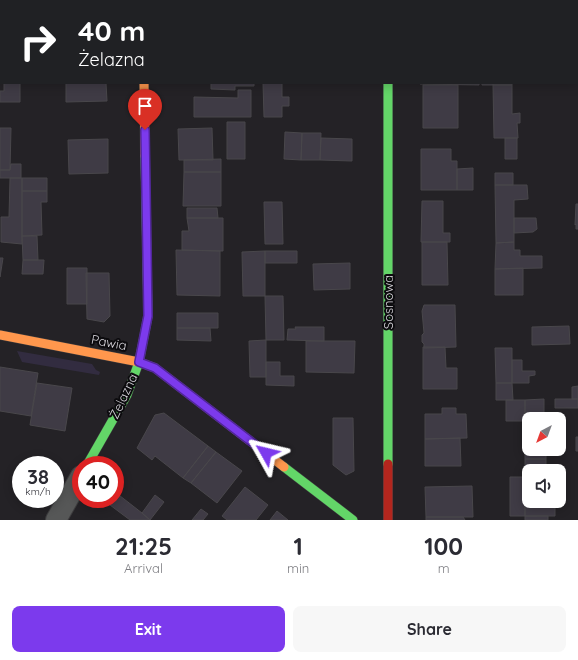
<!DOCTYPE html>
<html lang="en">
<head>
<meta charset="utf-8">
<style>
  :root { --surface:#fff; --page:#f7f7f7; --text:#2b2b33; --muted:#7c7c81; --accent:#7c3aed }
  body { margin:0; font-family:Quicksand,sans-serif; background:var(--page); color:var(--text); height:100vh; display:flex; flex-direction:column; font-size:15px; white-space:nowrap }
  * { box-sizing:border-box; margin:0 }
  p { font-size:13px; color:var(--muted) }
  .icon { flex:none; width:22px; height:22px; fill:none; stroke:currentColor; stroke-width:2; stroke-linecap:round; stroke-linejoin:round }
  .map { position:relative; height:520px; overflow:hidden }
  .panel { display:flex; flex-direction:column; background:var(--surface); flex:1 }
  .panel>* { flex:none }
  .guide { position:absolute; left:0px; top:0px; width:578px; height:84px; box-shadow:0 2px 10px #0003; background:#202124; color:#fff; overflow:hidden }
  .needle { width:26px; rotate:221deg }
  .controls { position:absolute; left:522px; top:412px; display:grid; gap:8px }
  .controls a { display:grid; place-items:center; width:44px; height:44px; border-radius:8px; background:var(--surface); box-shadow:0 2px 10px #0003; font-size:20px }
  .speed { position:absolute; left:12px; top:456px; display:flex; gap:8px; font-size:20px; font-weight:700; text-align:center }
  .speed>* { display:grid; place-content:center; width:52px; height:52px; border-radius:50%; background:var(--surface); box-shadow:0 2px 10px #0003; line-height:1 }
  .speed small { font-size:10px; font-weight:400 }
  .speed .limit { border:6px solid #d22; background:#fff; color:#111 }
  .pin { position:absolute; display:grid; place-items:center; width:34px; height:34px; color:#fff; margin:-41px -17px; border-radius:50% 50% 50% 0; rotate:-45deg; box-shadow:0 0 4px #0007 }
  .pin .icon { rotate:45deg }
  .me { position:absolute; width:44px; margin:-22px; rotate:307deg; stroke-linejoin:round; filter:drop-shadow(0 0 3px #0008) }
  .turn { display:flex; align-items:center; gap:14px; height:84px; padding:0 12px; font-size:18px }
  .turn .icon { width:52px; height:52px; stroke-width:2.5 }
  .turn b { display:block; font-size:28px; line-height:34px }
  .eta { display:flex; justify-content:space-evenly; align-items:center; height:68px; text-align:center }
  .eta b { font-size:24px; font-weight:700; line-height:28px }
  .primary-button { display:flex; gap:8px; margin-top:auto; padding:8px 12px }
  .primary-button a { flex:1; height:46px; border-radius:8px; background:var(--accent); color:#fff; font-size:16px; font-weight:700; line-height:46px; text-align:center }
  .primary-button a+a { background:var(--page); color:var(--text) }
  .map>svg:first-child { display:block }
</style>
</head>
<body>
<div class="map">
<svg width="578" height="520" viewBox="0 0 578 520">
  <rect width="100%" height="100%" fill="#242226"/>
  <!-- green -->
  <path fill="#322c40" d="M 17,351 L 92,364 L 96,370 L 100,372 L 99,375 L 22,362 Z"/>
  <!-- building -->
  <path fill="#3f3b45" stroke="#49474b" d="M 68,0 L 83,0 L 83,1 L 68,1 Z
    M 83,0 L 105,0 L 105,1 L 83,1 Z
    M 0,12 L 1,12 L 1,57 L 0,57 Z
    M 4,83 L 20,83 L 20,102 L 0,102 L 0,91 L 4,91 Z
    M 66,83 L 106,83 L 107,101 L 66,102 Z
    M 211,83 L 254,83 L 254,86 L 235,86 L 235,90 L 211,89 Z
    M 263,83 L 282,83 L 282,97 L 289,97 L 289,106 L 282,106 L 282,117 L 264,117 Z
    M 421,83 L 479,83 L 479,85 L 420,84 Z
    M 482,83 L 493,83 L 493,85 L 482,85 Z
    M 493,83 L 512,83 L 512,85 L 493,85 Z
    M 423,85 L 458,85 L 458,128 L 423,128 Z
    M 493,85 L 512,85 L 512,114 L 520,113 L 520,123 L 517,123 L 518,138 L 494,138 Z
    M 238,90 L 251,90 L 251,117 L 194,117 L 194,97 L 238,98 Z
    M 227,122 L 245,122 L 245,159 L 227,159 Z
    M 0,128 L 11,128 L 10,170 L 0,170 Z
    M 212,128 L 213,160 L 179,160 L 178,129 Z
    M 285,132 L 302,133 L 301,160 L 284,159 Z
    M 302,133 L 321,133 L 320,160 L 301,160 Z
    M 321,138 L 352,139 L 352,161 L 320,160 Z
    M 505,138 L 517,138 L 517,159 L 505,159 Z
    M 108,139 L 108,173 L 69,174 L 68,140 Z
    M 421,149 L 451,149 L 451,161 L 457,161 L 457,190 L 421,190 Z
    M 221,159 L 221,172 L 184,172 L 184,160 Z
    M 11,164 L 21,164 L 21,178 L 0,178 L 0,170 L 10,170 Z
    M 473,168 L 473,190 L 457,190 L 457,169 Z
    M 184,172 L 221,172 L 221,206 L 183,206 Z
    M 495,173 L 513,173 L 513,185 L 495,185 Z
    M 10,178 L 22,178 L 22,244 L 1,242 L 1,217 L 9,217 Z
    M 22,178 L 47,178 L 47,191 L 22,191 Z
    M 495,185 L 527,185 L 528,199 L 514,200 L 514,242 L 496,243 Z
    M 22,191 L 47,191 L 47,202 L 41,202 L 42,235 L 22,236 Z
    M 422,201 L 443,201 L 443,233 L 450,233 L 450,242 L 421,242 Z
    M 264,202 L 282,202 L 283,244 L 265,244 Z
    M 576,204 L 578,204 L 578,229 L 576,229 L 576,224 L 575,225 Z
    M 187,208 L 217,208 L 218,218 L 187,218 Z
    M 187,218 L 223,218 L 223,251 L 182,250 L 182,231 L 189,231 Z
    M 514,218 L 536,218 L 537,229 L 533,232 L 514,233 Z
    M 22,236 L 37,236 L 38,260 L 23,260 Z
    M 422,242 L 447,242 L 448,285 L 422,285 Z
    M 514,242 L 514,250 L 520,250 L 520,256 L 542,256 L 542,268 L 495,269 L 496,243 Z
    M 176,250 L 220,251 L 220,296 L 177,295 Z
    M 265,251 L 297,251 L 297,263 L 265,263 Z
    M 265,251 L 265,296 L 243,296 L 242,252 Z
    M 0,258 L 3,258 L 0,277 Z
    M 23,260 L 44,260 L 43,274 L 22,274 Z
    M 350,263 L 350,289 L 314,290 L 313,264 Z
    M 67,268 L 87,268 L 87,304 L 67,304 Z
    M 523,268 L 523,295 L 495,295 L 495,269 Z
    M 86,273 L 109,273 L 110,316 L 104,322 L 87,319 Z
    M 265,296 L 283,296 L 284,340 L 266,340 Z
    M 424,305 L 455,305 L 456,347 L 424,348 L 424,344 L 422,342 L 422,335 L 424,333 L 422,311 Z
    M 177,313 L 218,313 L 218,328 L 177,328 Z
    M 569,326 L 570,344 L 532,345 L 532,327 Z
    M 295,327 L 324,327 L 324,341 L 287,340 L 288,329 L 296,329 Z
    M 177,328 L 210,328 L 211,341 L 177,340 Z
    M 266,340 L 266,377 L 250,377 L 249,341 Z
    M 306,341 L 355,341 L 354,373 L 306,372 Z
    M 423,347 L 445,347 L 446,368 L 457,368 L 457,389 L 423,389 Z
    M 495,348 L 512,348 L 512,383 L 496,383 Z
    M 512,360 L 522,360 L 522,371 L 535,371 L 535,375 L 529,376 L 529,383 L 512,383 Z
    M 266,362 L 280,362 L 280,376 L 294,376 L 294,386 L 266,385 Z
    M 0,367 L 38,373 L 31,416 L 0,411 Z
    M 37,383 L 72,388 L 65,431 L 30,425 Z
    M 496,383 L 512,383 L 513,400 L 496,400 Z
    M 578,386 L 578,399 L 572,399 L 572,387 Z
    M 544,399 L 544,419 L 529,419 L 529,438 L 525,438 L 525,400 Z
    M 555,399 L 578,399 L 578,408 L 555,408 Z
    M 506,400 L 525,400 L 525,421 L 506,421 Z
    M 442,408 L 456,408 L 456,414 L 466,414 L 467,438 L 425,439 L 425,414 L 442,414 Z
    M 164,413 L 208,446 L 183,478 L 155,456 L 152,460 L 137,448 L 155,415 Z
    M 333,418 L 353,418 L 354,471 L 346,475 L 333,465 Z
    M 576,437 L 578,437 L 578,451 L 576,451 Z
    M 460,438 L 461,466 L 425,466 L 425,439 Z
    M 525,438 L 529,438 L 529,449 L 546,449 L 546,459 L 525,459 Z
    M 208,446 L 216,452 L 191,483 L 183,478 Z
    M 216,452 L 242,471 L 217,503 L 191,483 Z
    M 525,459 L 546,459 L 546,471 L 529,471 L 529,477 L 525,477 Z
    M 510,477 L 525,477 L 525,516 L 510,516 Z
    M 525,477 L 529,477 L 529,501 L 546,501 L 546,506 L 555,506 L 555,516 L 525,516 Z
    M 472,486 L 473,517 L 426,517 L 425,487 Z
    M 245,487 L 268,505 L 256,520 L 227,520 L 222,516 Z
    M 115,492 L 142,513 L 150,520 L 130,520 L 102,499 L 115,499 Z
    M 155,495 L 164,502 L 150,520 L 142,513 Z
    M 201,509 L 208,514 L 203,520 L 192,520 Z
    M 277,511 L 288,520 L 270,520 Z
    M 525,516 L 548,516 L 548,520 L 525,520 Z
    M 426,517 L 463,517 L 465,520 L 426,520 Z"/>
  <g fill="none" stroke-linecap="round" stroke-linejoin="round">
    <!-- street casing -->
    <g stroke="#3d3c3e" stroke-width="22">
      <path id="street" d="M 143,0 L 143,1
        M 389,0 L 389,1
        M 577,4 L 578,4
        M 56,520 L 81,476"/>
    </g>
    <!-- fast casing -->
    <g stroke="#3d3c3e" stroke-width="10">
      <path id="fast" d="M 388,83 L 388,464
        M 87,465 L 127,395 L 139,362 L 148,316 L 145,156
        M 284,467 L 353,520"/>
    </g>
    <!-- slow casing -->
    <g stroke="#3d3c3e" stroke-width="10">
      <path id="slow" d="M 144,83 L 145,156
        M 0,335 L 139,362 L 155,368 L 284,467"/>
    </g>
    <!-- jam casing -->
    <g stroke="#3d3c3e" stroke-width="10">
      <path id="jam" d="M 388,464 L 388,520"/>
    </g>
    <!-- street -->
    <use href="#street" stroke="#565757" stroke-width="20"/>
    <!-- fast -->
    <use href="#fast" stroke="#63d668" stroke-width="9"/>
    <!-- slow -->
    <use href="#slow" stroke="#ff974d" stroke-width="9"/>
    <!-- jam -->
    <use href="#jam" stroke="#b3261e" stroke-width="9"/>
  </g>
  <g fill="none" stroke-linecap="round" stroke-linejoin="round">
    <!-- route casing -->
    <g stroke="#51269a" stroke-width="10">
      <path id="route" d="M 145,130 L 148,316 L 139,362 L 155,368 L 266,453"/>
    </g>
    <!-- route -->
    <use href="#route" stroke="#7c3aed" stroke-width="7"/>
  </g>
  <g text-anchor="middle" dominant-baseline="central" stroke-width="4" stroke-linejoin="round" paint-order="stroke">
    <!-- street labels -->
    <g font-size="13" fill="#d4d2d8" stroke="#0c0b0e">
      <text transform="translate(388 302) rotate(-90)">Sosnowa</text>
      <text transform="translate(109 342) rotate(11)">Pawia</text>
      <text transform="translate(123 396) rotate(-65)">Żelazna</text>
    </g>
  </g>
</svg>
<div class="controls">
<a><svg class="needle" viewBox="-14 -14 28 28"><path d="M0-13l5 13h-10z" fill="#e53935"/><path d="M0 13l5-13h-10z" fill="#7c7c81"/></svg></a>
<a><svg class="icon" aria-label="sound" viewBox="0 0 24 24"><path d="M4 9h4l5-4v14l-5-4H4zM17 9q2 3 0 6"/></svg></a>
</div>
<div class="speed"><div>38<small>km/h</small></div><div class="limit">40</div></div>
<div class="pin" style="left:145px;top:130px;background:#d93025"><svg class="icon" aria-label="arrive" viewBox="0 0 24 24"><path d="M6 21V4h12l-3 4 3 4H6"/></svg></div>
<svg class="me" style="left:266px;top:453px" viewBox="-20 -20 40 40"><path d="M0-17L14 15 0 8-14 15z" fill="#7c3aed" stroke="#fff" stroke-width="4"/></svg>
<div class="guide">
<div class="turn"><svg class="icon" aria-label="right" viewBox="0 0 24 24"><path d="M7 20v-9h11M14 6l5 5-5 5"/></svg><div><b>40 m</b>Żelazna</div></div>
</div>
</div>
<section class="panel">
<div class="eta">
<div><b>21:25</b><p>Arrival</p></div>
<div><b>1</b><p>min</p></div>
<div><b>100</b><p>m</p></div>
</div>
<div class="primary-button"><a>Exit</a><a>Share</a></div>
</section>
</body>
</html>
